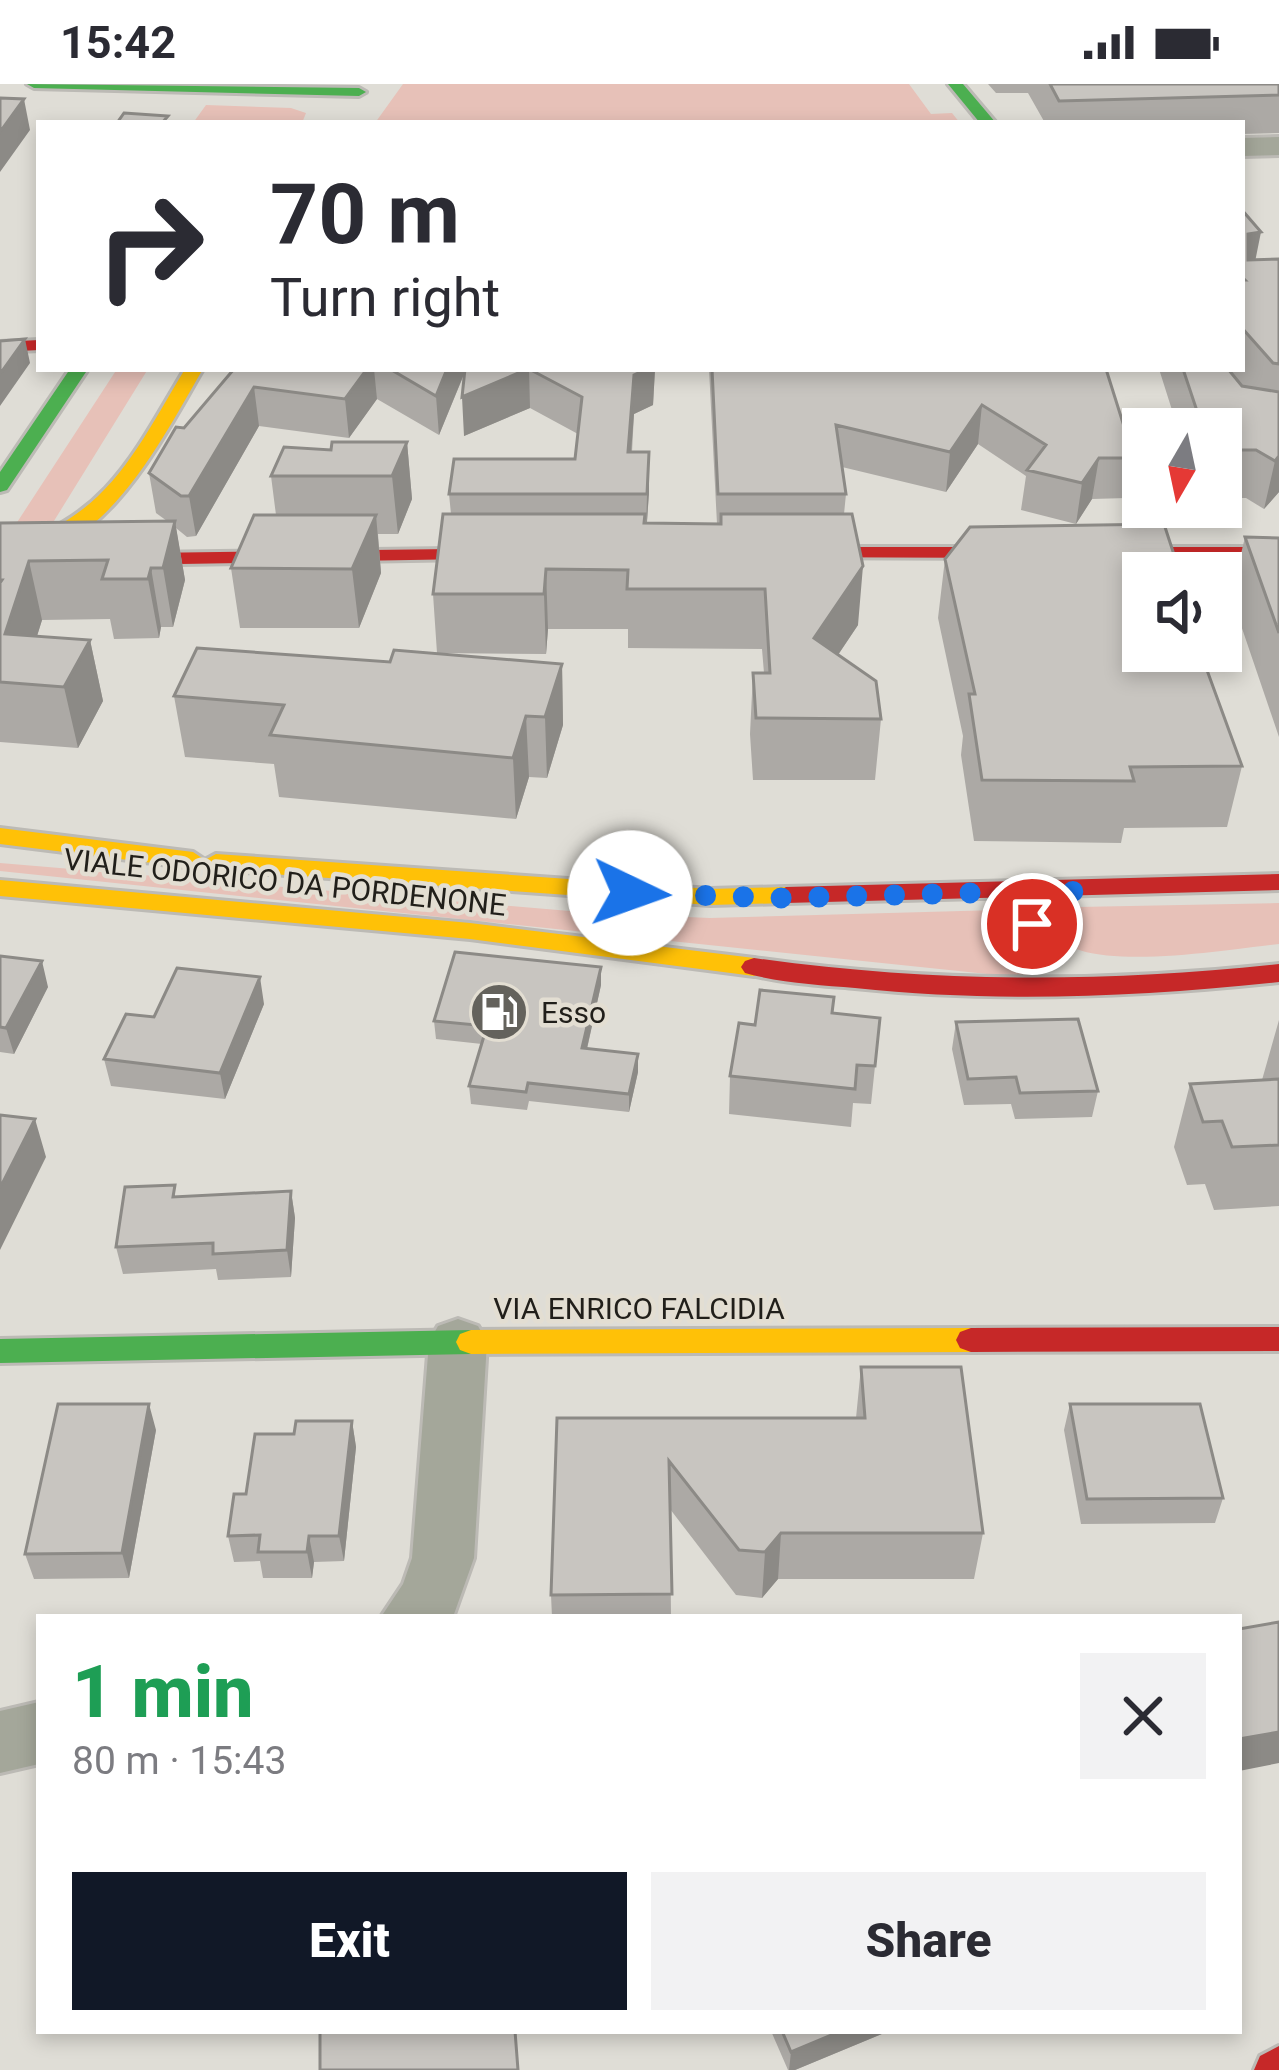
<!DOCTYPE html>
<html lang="en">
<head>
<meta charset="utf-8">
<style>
  :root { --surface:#fff; --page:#f2f2f3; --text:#2b2b33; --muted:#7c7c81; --accent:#111827 }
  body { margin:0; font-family:Roboto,sans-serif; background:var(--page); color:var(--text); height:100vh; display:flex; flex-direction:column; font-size:45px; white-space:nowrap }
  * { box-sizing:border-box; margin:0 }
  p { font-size:39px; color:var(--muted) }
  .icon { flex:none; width:66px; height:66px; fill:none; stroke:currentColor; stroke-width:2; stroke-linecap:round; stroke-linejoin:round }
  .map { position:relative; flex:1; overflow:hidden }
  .sheet { position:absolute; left:36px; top:1530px; width:1206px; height:420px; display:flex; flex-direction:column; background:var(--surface); border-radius:0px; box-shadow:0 6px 18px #0003 }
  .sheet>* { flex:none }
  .hud { position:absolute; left:36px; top:36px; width:1209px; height:252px; border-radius:0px; box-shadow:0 6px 18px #0003; background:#fff; color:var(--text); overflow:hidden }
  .needle { width:78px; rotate:189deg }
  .buttons { position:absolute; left:1122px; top:324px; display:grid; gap:24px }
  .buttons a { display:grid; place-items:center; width:120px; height:120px; border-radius:0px; background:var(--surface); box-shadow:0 6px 18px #0003; font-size:60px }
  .pin { position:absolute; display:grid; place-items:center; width:102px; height:102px; color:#fff; margin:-51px; border:6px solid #fff; border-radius:50%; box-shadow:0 3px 12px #0007 }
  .me { position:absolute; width:132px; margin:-66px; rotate:93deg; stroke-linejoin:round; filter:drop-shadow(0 0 9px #0008) }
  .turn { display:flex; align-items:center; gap:42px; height:252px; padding:0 36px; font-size:54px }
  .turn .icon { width:156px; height:156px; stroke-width:2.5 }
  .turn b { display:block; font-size:84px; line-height:102px }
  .round { display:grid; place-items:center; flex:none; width:126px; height:126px; border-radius:0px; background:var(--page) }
  .summary { display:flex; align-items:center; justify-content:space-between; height:204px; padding:0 36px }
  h1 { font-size:72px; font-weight:800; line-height:90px; color:#1e9e55 }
  .action { display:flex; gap:24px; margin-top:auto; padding:24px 36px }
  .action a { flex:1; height:138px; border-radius:0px; background:var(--accent); color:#fff; font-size:48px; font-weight:800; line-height:138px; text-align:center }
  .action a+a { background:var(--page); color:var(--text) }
  .status { display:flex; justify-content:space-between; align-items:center; height:84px; padding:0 60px; background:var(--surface); direction:ltr }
  .status svg { height:33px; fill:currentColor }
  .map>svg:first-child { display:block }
</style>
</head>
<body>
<div class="status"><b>15:42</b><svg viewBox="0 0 49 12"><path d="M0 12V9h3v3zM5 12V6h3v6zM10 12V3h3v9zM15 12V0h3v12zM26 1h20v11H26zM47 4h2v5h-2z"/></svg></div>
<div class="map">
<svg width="1279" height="1986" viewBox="0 0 1279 1986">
  <rect width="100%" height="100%" fill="#dfddd6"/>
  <!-- green -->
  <path fill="#e7c1b8" d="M 403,0 L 909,0 L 931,30 L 952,29 L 960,39 L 375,39 Z
    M 206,21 L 291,24 L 306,29 L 302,39 L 193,39 Z
    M 117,285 L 148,285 L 49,445 L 14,443 Z
    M 0,779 L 593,829 L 710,834 L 998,826 C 990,856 1010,876 1033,891 L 997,891 L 0,787 Z
    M 1279,819 L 1279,860 C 1233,864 1067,895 1051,843 L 1060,830 L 1078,823 Z"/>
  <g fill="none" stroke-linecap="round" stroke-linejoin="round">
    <!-- street casing -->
    <g stroke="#bcbab5" stroke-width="6">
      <path id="street" d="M 1279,53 L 1279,71 L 1242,72 L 1242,54 Z
        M 458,1235 L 478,1242 L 487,1258 L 474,1474 L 453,1533 L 381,1533 L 403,1500 L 412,1474 L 429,1258 L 438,1242 Z
        M 39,1618 L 39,1680 L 0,1689 L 0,1627 Z"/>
    </g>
    <!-- fast casing -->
    <g stroke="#bcbab5" stroke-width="6">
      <path id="fast" d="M 27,0 L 359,4 L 366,8 L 359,12 L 34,4 Z
        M 948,0 L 963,0 L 996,39 L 980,39 Z
        M 70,285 L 88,285 L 7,406 L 0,408 L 0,388 Z
        M 471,1246 L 482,1250 L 486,1258 L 482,1266 L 471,1270 L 0,1279 L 0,1255 Z"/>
    </g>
    <!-- slow casing -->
    <g stroke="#bcbab5" stroke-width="6">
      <path id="slow" d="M 185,285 L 203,285 C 165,349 100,483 8,469 L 8,461 C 107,435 136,366 185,285 Z
        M 0,744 L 193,768 L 205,776 L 216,770 L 710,805 L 786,803 L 798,811 L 786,819 L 710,821 L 216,786 L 204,778 L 193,784 L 0,760 Z
        M 0,796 L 470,839 L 754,874 L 767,883 L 754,892 L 470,855 L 0,812 Z
        M 971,1244 L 982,1248 L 986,1256 L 982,1264 L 971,1268 L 471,1270 L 460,1266 L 456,1258 L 460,1250 L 471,1246 Z"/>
    </g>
    <!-- jam casing -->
    <g stroke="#bcbab5" stroke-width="6">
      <path id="jam" d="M 39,256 L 39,266 L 0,268 L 0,258 Z
        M 771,463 L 1279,463 L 1279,475 L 764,473 L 761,469 Z
        M 524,464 L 534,470 L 531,474 L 0,483 L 0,471 Z
        M 1279,790 L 1279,806 L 786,819 L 774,811 L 786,803 Z
        M 754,874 C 930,899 1103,899 1279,880 L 1279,898 C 1138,913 996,919 855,904 C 819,901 780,899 745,889 L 741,883 L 745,877 Z
        M 1279,1243 L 1279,1267 L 971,1268 L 960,1264 L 956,1256 L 960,1248 L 971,1244 Z
        M 1279,1962 L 1279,1986 L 1254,1986 L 1260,1972 Z"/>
    </g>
    <!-- street -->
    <use href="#street" fill="#a4a79a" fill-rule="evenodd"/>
    <!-- fast -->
    <use href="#fast" fill="#4caf50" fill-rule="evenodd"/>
    <!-- slow -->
    <use href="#slow" fill="#ffc107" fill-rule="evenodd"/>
    <!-- jam -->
    <use href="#jam" fill="#c62828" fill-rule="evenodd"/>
  </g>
  <!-- wall -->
  <path fill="#aca9a5" d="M 988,0 L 1279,0 L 1279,49 L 1242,50 L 1242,39 L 1045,39 L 1028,9 L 996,9 Z
    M 1242,126 L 1255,176 L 1279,175 L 1279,408 L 1264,425 L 1246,414 L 1221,414 L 1221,345 L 1178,345 L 1159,285 L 1242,285 Z
    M 234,285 L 655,285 L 653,321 L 634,330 L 632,368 L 649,408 L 647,439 L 717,440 L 709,285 L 1106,285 L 1134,374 L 1127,414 L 1092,415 L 1076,440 L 1021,426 L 1026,392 L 978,360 L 946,408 L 842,383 L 846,410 L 844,430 L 858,541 L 838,571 L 881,635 L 875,696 L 753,696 L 750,650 L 753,589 L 764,589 L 762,565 L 628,564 L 628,545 L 548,545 L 546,570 L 437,569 L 433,510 L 451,430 L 449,410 L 575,375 L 578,350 L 530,324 L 464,352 L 465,288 L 439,351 L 377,315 L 349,354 L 259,342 L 196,452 L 187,453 L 176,444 L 185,496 L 173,543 L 161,543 L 159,554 L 114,555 L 110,535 L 42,536 L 37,552 L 90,556 L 103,617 L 78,664 L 0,658 L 0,439 L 167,437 L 156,429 L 149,389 Z
    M 407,358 L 412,415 L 398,450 L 378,450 L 381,489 L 359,544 L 240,544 L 231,484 L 276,431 L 271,392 L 331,366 Z
    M 1245,453 L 1279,454 L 1279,653 L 1231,512 Z
    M 945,475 L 1143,489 L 1242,682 L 1227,743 L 1124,744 L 1121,759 L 974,757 L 961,671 L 963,652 L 938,534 Z
    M 390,578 L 562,580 L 563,641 L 547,694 L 529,693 L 516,735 L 279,713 L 274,680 L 185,673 L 174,612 Z
    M 0,872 L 48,903 L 14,970 L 0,968 Z
    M 601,883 L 601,901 L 587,965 L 638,988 L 629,1028 L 529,1017 L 527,1026 L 471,1020 L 469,1002 L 482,960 L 436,955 L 434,937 Z
    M 264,920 L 225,1015 L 111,1002 L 104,975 L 154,933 Z
    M 833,929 L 875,982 L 871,1020 L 853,1019 L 851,1043 L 729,1030 L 730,992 L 755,941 Z
    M 1279,936 L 1279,1122 L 1214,1126 L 1205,1100 L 1187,1101 L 1174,1063 L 1190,1000 L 1262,996 Z
    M 956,938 L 1098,1007 L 1092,1033 L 1015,1035 L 1011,1020 L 964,1021 L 952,965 Z
    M 291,1107 L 295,1134 L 291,1193 L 218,1196 L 216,1185 L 123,1190 L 116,1163 L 177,1113 Z
    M 861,1283 L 983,1449 L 974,1495 L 778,1495 L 762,1514 L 736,1511 L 670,1425 L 671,1533 L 552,1533 L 551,1511 L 557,1334 L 856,1334 Z
    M 1070,1320 L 1223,1414 L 1215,1439 L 1081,1440 L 1064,1346 Z
    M 352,1337 L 356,1363 L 344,1477 L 314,1478 L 312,1494 L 263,1494 L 260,1477 L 234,1478 L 228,1452 L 246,1410 L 294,1350 Z
    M 156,1346 L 129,1494 L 34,1495 L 25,1470 Z
    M 771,1947 L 889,1947 L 795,1986 L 788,1986 Z"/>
  <!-- shaded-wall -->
  <path fill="#8c8a86" d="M 24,15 L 30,46 L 0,88 L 0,48 Z
    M 1261,148 L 1252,193 L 1243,194 L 1248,150 Z
    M 25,255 L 30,279 L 0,322 L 0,290 Z
    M 367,285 L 374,285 L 377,315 L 349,354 L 345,315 Z
    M 447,285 L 466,285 L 439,351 L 436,312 Z
    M 529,285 L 530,324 L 464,352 L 462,313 Z
    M 647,285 L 655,285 L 653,321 L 634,330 L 628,408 L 628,368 L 634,291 Z
    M 254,303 L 259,342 L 196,452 L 189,412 Z
    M 982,321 L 978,360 L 946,408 L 950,368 Z
    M 407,358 L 412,415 L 398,450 L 392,392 Z
    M 649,368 L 649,408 L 646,450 L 647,410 Z
    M 1279,372 L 1279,408 L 1264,425 L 1275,377 Z
    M 1099,374 L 1092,415 L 1076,440 L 1082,399 Z
    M 376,431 L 381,489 L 359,544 L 352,485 Z
    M 175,437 L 185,496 L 173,543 L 163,484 Z
    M 29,477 L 42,536 L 22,600 L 5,550 Z
    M 863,482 L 858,541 L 809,614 L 814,554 Z
    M 151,484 L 161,543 L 159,554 L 148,495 Z
    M 546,485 L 548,545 L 546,570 L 544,510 Z
    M 90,556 L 103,617 L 78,664 L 64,603 Z
    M 562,580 L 563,641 L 547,694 L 545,633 Z
    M 526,632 L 529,693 L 516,735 L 513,674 Z
    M 42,877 L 48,903 L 14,970 L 6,944 Z
    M 601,883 L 601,901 L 583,982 L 582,964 Z
    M 260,893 L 264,920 L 225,1015 L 220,989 Z
    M 638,970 L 638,988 L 629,1028 L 629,1010 Z
    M 35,1035 L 46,1073 L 0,1166 L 0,1104 Z
    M 291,1107 L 295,1134 L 291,1193 L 287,1166 Z
    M 149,1320 L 156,1346 L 129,1494 L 122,1469 Z
    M 352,1337 L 356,1363 L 344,1477 L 339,1452 Z
    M 781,1449 L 778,1495 L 762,1514 L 765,1468 Z
    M 309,1452 L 314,1478 L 312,1494 L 307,1468 Z
    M 1279,1648 L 1279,1679 L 1239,1687 L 1239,1655 Z
    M 841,1947 L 889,1947 L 795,1986 L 789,1986 L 791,1968 Z"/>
  <!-- building -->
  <path fill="#c8c5c0" stroke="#8c8a86" stroke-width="3" d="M 1050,0 L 1279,0 L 1279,11 L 1059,17 Z
    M 0,14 L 24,15 L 0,48 Z
    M 124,29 L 168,32 L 162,39 L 117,39 Z
    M 1242,126 L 1261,148 L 1248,150 L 1248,176 L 1279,175 L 1279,280 L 1273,279 L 1242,244 L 1242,196 L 1245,196 L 1242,193 Z
    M 25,255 L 0,290 L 0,257 Z
    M 234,285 L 367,285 L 345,315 L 254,303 L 189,412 L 181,412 L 149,389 L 176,343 L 184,344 Z
    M 390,285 L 447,285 L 436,312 Z
    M 465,285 L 528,285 L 462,313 Z
    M 529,285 L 647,285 L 634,291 L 628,368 L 649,368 L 647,410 L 449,410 L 454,375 L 575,375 L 582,313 Z
    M 712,285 L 1106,285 L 1134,374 L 1099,374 L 1082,399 L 1027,386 L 1046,361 L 982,321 L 950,368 L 836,341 L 846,410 L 718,410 Z
    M 1183,285 L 1228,285 L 1242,302 L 1279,308 L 1279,372 L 1275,377 L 1256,366 L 1221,366 L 1221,345 L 1203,345 Z
    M 332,358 L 407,358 L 392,392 L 271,392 L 284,363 L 331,366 Z
    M 443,430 L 645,430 L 644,439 L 721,440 L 721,430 L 852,430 L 863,482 L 814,554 L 876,597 L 881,635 L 756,634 L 753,589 L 770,589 L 765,505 L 627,505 L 628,486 L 546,485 L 544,510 L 433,510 Z
    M 254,431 L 376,431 L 352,485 L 231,484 Z
    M 175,437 L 163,484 L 151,484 L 148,495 L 102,495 L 108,476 L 29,477 L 5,550 L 90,556 L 64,603 L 0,598 L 0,499 L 2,496 L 0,496 L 0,439 Z
    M 1164,440 L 1180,489 L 1143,489 L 1143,567 L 1200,567 L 1242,682 L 1130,683 L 1134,697 L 982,696 L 969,610 L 975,610 L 945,475 L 970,443 Z
    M 1245,453 L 1279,454 L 1279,549 Z
    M 197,564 L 390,578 L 394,566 L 562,580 L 545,633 L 526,632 L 513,674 L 270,651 L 284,621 L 174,612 Z
    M 455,868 L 601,883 L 582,964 L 638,970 L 629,1010 L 528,999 L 526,1008 L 469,1002 L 487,942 L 434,937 Z
    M 0,872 L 42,877 L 6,944 L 0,943 Z
    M 177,884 L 260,893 L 220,989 L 104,975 L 126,930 L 154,933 Z
    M 760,906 L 834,913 L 832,929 L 880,934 L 875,982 L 857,981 L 855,1005 L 730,992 L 739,939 L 755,941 Z
    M 1078,935 L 1098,1007 L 1020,1009 L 1016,993 L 968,995 L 956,938 Z
    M 1279,995 L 1279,1061 L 1232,1063 L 1222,1037 L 1203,1038 L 1190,1000 Z
    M 0,1031 L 35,1035 L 0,1104 Z
    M 175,1101 L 173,1113 L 291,1107 L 287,1166 L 213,1170 L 213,1159 L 116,1163 L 125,1103 Z
    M 861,1283 L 961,1283 L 983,1449 L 781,1449 L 765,1468 L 739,1466 L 669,1377 L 672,1510 L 551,1511 L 557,1334 L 865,1334 Z
    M 58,1320 L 149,1320 L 122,1469 L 25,1470 Z
    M 1070,1320 L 1200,1320 L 1223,1414 L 1087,1415 Z
    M 296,1337 L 352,1337 L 339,1452 L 309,1452 L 307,1468 L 258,1468 L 260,1451 L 228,1452 L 234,1410 L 246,1410 L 255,1350 L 294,1350 Z
    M 1279,1538 L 1279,1648 L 1239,1655 L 1239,1545 Z
    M 320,1947 L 515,1947 L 518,1986 L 320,1986 Z
    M 782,1947 L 841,1947 L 791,1968 Z"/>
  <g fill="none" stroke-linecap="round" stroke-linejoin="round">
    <!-- route -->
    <path stroke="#1a73e8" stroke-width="21" stroke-dasharray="0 37.8" d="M 630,809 L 783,814 L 1078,806 L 1057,812 L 1032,840"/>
  </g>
  <!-- icons -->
  <defs>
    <g id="fuel-disc" transform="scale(3)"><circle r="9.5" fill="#64625c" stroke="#e3ded2"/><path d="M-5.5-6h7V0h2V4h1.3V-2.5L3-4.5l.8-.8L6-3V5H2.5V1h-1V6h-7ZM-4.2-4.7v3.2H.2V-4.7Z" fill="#fff"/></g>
  </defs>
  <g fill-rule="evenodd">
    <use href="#fuel-disc" x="499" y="928"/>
  </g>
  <g text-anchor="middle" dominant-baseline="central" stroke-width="9" stroke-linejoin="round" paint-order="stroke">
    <!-- street labels -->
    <g font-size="30" fill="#211f1a" stroke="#e3ded2">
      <text transform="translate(285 798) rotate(6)">VIALE ODORICO DA PORDENONE</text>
      <text x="639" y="1224">VIA ENRICO FALCIDIA</text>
    </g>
    <!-- poi labels -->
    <g font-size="30" fill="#211f1a" stroke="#e3ded2" text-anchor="start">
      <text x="541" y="928">Esso</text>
    </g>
  </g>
</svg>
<div class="buttons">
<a><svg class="needle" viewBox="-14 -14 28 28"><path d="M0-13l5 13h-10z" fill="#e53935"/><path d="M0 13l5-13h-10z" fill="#7c7c81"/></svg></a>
<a><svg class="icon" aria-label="sound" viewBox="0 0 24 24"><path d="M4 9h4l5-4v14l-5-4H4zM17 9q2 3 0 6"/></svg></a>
</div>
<div class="pin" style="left:1032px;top:840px;background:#d93025"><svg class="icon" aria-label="arrive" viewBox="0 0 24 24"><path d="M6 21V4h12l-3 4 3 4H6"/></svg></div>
<svg class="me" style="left:630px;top:809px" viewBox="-20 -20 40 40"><circle r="19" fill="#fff"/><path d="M0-13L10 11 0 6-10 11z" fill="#1a73e8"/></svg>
<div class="hud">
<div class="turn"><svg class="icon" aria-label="right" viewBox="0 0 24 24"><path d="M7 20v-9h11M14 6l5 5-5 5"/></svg><div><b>70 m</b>Turn right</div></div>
</div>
<section class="sheet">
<div class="summary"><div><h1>1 min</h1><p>80 m · 15:43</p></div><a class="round"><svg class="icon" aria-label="close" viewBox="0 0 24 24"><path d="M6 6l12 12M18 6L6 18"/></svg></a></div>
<div class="action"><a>Exit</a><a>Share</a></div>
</section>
</div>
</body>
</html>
